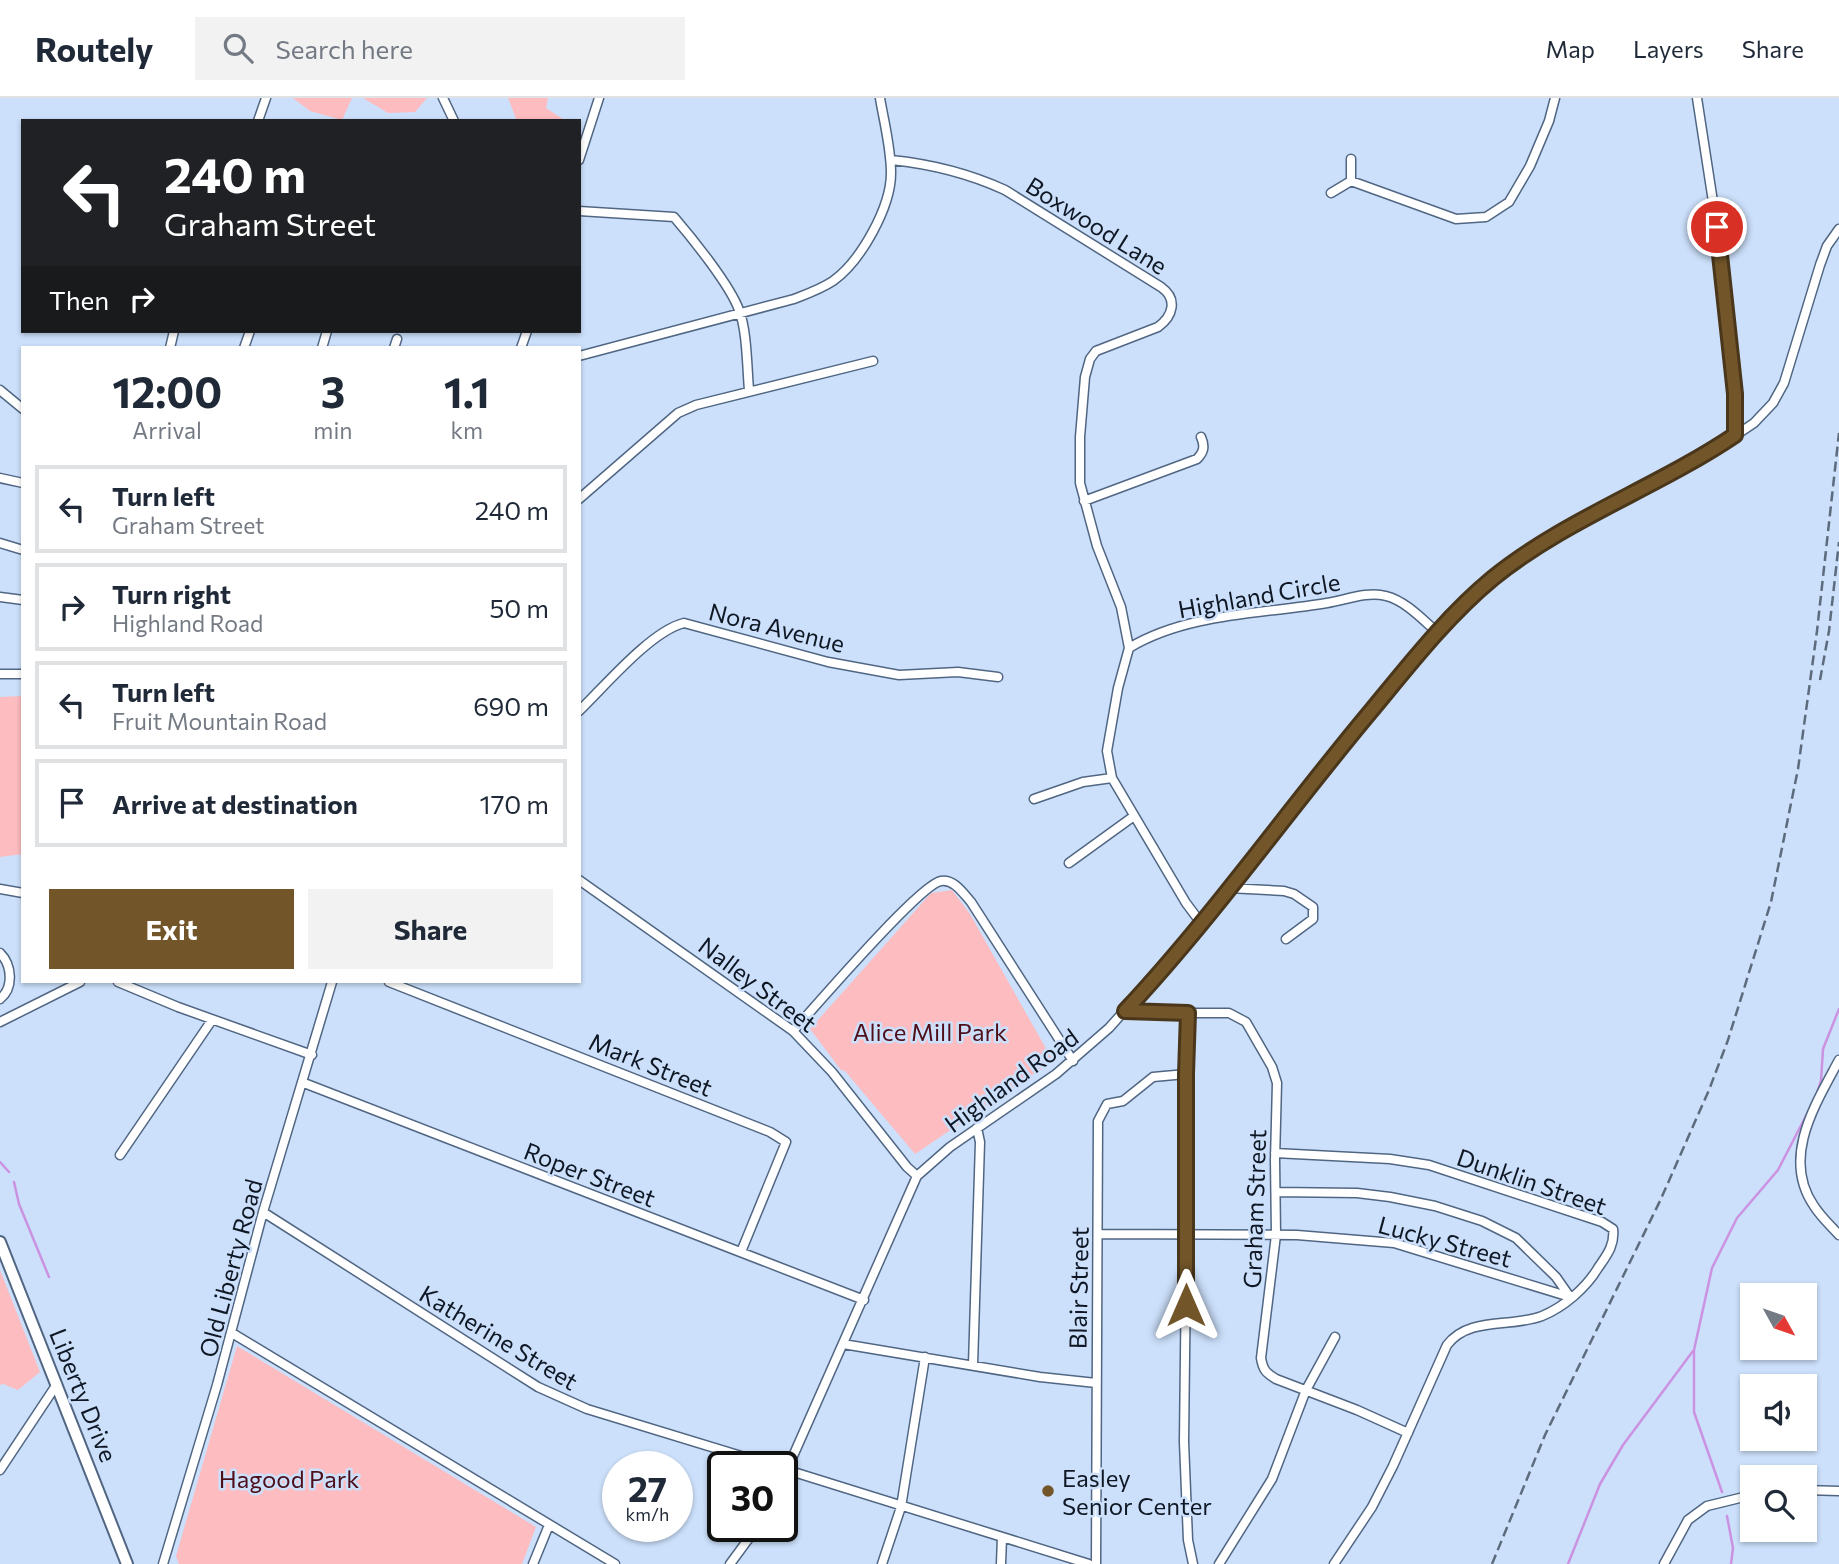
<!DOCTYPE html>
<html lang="en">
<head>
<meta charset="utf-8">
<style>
  :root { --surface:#fff; --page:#f2f2f3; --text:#1f2937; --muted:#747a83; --line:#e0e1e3; --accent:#725529 }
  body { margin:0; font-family:Commissioner,sans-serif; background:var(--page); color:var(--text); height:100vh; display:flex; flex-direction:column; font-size:26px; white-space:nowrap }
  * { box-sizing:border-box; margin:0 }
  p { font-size:23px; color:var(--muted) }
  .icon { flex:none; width:38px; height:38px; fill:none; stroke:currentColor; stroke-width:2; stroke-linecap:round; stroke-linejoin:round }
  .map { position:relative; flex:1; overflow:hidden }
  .drawer { position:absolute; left:21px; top:248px; width:560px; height:637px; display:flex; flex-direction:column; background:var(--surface); border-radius:0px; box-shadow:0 2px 5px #0004 }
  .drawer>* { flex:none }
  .guide { position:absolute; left:21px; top:21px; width:560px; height:214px; border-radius:0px; box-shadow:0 2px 5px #0004; background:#202124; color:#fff; overflow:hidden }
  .needle { width:46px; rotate:130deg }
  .controls { position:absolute; left:1740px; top:1185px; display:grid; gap:14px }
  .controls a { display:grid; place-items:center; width:77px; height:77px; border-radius:0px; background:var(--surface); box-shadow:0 2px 5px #0004; font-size:35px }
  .speed { position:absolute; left:602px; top:1353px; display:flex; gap:14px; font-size:35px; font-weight:700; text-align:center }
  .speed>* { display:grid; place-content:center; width:91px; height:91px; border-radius:50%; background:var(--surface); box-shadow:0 2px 5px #0004; line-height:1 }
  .speed small { font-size:18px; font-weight:400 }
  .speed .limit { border:4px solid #111; border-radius:10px; background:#fff; color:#111 }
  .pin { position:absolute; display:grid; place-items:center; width:60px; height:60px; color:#fff; margin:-30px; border:4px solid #fff; border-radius:50%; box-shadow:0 2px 7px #0007 }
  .me { position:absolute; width:77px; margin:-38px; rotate:0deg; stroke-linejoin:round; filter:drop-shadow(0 0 5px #0008) }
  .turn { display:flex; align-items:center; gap:24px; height:147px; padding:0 28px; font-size:32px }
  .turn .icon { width:91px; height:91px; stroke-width:2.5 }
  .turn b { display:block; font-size:49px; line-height:60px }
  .then { display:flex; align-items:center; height:66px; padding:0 28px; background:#0003; gap:14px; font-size:26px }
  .eta { display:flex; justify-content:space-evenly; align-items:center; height:119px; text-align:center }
  .eta b { font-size:42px; font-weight:700; line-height:49px }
  .primary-button { display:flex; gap:14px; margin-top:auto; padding:14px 28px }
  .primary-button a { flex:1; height:80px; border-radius:0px; background:var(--accent); color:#fff; font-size:28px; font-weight:700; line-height:80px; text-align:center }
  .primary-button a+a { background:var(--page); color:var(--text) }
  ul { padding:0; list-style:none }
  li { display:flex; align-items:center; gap:21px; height:88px; margin:0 14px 10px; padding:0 14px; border:4px solid var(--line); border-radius:0px }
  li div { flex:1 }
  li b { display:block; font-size:26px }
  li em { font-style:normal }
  header { display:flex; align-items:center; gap:42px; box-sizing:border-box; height:98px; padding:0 35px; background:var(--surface); border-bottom:2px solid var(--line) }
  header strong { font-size:33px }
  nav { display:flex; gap:38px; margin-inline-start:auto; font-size:24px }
  .search { width:490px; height:63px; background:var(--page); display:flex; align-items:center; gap:18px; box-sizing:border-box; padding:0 24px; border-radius:0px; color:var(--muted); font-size:26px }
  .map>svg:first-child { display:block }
</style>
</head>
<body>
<header>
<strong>Routely</strong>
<div class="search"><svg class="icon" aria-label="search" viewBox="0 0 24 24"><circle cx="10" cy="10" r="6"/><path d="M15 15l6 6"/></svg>Search here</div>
<nav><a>Map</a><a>Layers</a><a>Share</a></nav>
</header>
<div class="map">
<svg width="1839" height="1466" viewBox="0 0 1839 1466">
  <rect width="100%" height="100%" fill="#cce0fb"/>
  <!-- green -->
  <path fill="#fdbcbf" d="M 293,0 L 352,0 L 342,22 L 310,13 Z
    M 363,0 L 427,0 L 415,14 L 388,15 Z
    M 508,0 L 548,0 L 546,10 L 566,23 L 517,23 Z
    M 23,598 L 23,756 L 0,759 L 0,599 Z
    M 952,792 L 970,816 L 1053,963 L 915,1056 L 845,973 L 841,972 L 810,931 L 931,795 Z
    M 0,1172 L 40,1274 L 18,1292 L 3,1286 L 0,1287 Z
    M 237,1248 L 536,1429 L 522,1466 L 179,1466 L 176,1458 Z"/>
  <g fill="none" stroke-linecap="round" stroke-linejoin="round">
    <!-- stream -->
    <path stroke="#cb92e2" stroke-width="2.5" d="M 1817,995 L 1821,983 L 1823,951 L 1839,911
      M 0,1064 L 9,1074
      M 14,1084 L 19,1106 L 49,1179
      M 1722,1394 L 1694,1314 L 1694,1252 L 1712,1170 L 1737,1120 L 1778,1072 L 1808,1014
      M 1727,1418 L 1733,1450 L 1731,1466
      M 1568,1466 L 1600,1386 L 1623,1347 L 1693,1253"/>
    <!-- street casing -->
    <g stroke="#506683" stroke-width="11">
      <path id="street" d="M 443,0 L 454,23
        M 1697,0 L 1724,175 L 1735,296 L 1735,337
        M 258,23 L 266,0
        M 579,62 L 599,0
        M 891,62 C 931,66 968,75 1005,92 L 1161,189 C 1178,201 1173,218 1158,229 L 1096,253 L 1090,261 L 1085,279 L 1080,339 L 1080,385 L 1097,448 L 1121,509 L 1129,550
        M 1351,83 L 1351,61
        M 1331,95 L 1351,83 L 1456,121 L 1486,119 L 1509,104 L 1530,68 L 1549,23 L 1555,0
        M 579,113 L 674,119 C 692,140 730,187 739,212 C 747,232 747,269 749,292
        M 170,250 L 174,233
        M 244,250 L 250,233
        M 322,250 L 327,233
        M 394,250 L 397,241
        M 521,250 L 527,233
        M 579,258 L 794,201 C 807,196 821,191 833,183 C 861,163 891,109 891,75 C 891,50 884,24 880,0
        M 0,292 L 23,311
        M 0,380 L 23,385
        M 579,401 L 678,315 L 696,307 L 873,263
        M 1084,403 L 1197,361 C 1204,354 1205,348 1201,339
        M 0,445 L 23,452
        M 0,499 L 23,502
        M 0,576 L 23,576
        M 579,613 C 605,588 651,533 684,525 L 828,564 L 899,577 L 958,574 L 998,579
        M 1034,701 L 1083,684 L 1112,680
        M 1069,765 L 1134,718
        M 579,782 L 793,933 L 832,974 L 907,1069 L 917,1078
        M 1228,790 L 1284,793 L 1294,796 L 1313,809 L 1313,821 L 1286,841
        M 0,791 L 23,795
        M 1201,825 L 1186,805 L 1112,680 L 1107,653 L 1118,590 L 1129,550 C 1187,515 1262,516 1327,505 C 1346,502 1367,493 1386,498 C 1406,503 1423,522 1438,535
        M 0,855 C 12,867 14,890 0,901
        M 118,884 L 178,909 L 312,957
        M 389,884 L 770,1034 L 786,1044 L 741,1154
        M 1125,913 L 1161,915 L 1229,915 L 1246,924 L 1272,969 L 1277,985 L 1275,1062 L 1276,1137 L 1261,1260 C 1263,1272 1266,1275 1276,1281 L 1357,1312 L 1408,1335
        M 1189,915 L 1184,1344 L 1188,1442 L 1193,1466
        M 0,924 L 80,884
        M 793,933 C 814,910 920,786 941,783 C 954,781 963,795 971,804 L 1073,963
        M 1839,962 C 1815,1007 1781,1060 1814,1108 C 1821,1119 1831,1128 1839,1137
        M 304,985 L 864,1202
        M 1275,1055 L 1390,1061 L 1429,1067 L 1602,1124 L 1613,1131 C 1615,1147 1607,1157 1598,1170 C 1586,1190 1564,1209 1542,1218 C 1511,1230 1469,1218 1447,1247 L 1393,1368 L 1372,1409 L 1334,1466
        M 120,1057 L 212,922
        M 1277,1094 L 1357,1095 L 1390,1099 L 1435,1108 L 1482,1123 L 1516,1140 L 1556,1179 L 1570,1199
        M 263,1114 L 538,1289 L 587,1311 L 774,1368
        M 1099,1136 L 1297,1137 L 1394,1145 L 1570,1199
        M 232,1235 L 615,1466
        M 843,1246 L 1040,1279 L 1096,1285
        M 973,1267 L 980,1044 L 977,1030
        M 784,1371 L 1089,1466
        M 0,1372 L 57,1286
        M 782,1383 L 917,1078 L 950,1049 L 1056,976 L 1109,930 L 1180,851 L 1407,569 L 1467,504 L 1493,481 L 1529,454 L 1702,360 L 1754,325 L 1773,305 L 1784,285 L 1820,167 L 1827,148 L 1839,131
        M 1804,1392 L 1839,1393
        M 163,1466 L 217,1287 L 263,1114 L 332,884
        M 533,1466 L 549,1427
        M 730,1466 L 758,1428
        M 882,1466 L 901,1409 L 925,1259
        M 1001,1466 L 1002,1439
        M 1096,1466 L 1098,1023 L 1107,1006 L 1123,1003 L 1153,979 L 1186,976
        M 1219,1466 L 1272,1381 L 1306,1292 L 1335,1239
        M 1664,1466 L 1688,1422 L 1707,1408 L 1752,1397"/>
    </g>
    <!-- secondary casing -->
    <g stroke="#506683" stroke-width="14">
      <path id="secondary" d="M 0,1144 L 127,1466"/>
    </g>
    <!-- street -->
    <use href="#street" stroke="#fff" stroke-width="8"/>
    <!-- secondary -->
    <use href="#secondary" stroke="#fff" stroke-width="10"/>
    <!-- rail -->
    <path stroke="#5d6b7d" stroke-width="2.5" stroke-dasharray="10 5" stroke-linecap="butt" d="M 1820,582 L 1829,533 L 1839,444
      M 1492,1466 L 1545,1337 L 1660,1103 L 1709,992 L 1728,942 L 1771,804 L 1798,671 L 1817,533 L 1839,335"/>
  </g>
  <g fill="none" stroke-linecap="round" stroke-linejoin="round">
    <!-- route casing -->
    <g stroke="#4a371b" stroke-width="18">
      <path id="route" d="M 1186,1207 L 1186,976 L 1188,915 L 1125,913 C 1213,819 1288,712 1371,613 C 1409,567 1447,518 1493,480 C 1566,421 1658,389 1735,337 L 1735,296 L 1717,129"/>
    </g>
    <!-- route -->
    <use href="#route" stroke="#725529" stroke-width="12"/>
  </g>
  <!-- markers -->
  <circle fill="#725529" stroke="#cce0fb" stroke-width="2.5" cx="1048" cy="1393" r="7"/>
  <g text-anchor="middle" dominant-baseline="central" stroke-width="5" stroke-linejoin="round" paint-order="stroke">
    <!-- street labels -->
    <g font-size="24" fill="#0e1723" stroke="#cce0fb">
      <text transform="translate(1097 127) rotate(32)">Boxwood Lane</text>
      <text transform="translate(1259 497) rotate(-10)">Highland Circle</text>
      <text transform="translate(777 529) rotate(14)">Nora Avenue</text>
      <text transform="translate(758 886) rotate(37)">Nalley Street</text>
      <text transform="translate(651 966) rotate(22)">Mark Street</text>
      <text transform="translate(1011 982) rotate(-36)">Highland Road</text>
      <text transform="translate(590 1076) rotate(21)">Roper Street</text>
      <text transform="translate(1532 1083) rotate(19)">Dunklin Street</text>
      <text transform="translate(1254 1111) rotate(-88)">Graham Street</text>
      <text transform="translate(1445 1143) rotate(15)">Lucky Street</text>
      <text transform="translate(230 1170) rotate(-75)">Old Liberty Road</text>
      <text transform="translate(1078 1190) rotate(-89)">Blair Street</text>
      <text transform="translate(499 1239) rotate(31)">Katherine Street</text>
      <text transform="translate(84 1297) rotate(68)">Liberty Drive</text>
    </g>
    <!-- park labels -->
    <g font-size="24" fill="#4e0e1a" stroke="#cce0fb">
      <text x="930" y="933">Alice Mill Park</text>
      <text x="289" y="1380">Hagood Park</text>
    </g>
    <!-- poi labels -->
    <g font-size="24" fill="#0e1723" stroke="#cce0fb" text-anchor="start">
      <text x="1062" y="1379">Easley<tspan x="1062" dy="28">Senior Center</tspan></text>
    </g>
  </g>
</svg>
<div class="controls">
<a><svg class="needle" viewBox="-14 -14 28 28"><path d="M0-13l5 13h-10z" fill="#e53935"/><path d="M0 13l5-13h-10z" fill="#747a83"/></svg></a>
<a><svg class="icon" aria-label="sound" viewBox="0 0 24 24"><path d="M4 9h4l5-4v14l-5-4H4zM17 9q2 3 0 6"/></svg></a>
<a><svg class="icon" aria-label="search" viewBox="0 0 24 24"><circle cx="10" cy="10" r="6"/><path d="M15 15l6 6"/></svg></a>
</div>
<div class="speed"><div>27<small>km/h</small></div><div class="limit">30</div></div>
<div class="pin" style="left:1717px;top:129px;background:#d93025"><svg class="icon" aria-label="arrive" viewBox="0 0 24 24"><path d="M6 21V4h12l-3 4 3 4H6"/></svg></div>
<svg class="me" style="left:1186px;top:1207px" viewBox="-20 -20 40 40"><path d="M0-17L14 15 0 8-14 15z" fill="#725529" stroke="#fff" stroke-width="4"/></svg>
<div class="guide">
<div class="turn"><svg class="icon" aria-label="left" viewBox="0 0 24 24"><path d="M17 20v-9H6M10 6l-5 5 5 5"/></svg><div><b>240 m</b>Graham Street</div></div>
<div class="then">Then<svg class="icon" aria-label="right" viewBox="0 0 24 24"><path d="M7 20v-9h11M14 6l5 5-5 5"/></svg></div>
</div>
<section class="drawer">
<div class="eta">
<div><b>12:00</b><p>Arrival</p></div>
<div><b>3</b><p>min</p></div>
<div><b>1.1</b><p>km</p></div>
</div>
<ul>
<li><svg class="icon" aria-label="left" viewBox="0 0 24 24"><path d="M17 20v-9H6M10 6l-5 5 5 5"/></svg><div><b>Turn left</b><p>Graham Street</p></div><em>240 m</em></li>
<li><svg class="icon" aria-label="right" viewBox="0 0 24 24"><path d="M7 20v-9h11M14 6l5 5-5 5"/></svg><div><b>Turn right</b><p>Highland Road</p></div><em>50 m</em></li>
<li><svg class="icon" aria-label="left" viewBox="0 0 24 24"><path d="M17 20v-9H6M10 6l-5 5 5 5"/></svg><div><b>Turn left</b><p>Fruit Mountain Road</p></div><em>690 m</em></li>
<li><svg class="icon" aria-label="arrive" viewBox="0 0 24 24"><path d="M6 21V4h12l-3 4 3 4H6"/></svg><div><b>Arrive at destination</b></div><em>170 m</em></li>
</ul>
<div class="primary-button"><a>Exit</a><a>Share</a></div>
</section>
</div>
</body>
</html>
